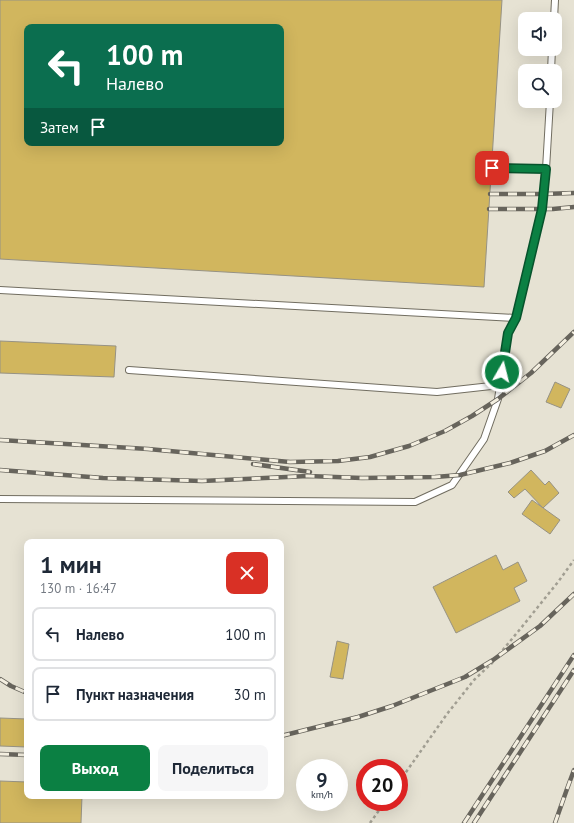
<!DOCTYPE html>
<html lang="ru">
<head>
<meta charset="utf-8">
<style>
  :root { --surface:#fff; --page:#f6f6f7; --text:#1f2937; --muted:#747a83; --line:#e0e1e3; --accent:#0b8043 }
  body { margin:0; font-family:"PT Sans",sans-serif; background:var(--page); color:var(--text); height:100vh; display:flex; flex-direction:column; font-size:15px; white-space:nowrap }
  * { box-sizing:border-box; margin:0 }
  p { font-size:13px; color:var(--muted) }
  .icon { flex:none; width:22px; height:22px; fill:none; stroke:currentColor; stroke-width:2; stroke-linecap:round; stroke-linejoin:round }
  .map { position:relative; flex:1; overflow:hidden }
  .details { position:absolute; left:24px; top:539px; width:260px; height:260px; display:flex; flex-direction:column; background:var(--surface); border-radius:8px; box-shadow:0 4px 16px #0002 }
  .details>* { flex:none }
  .hud { position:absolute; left:24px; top:24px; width:260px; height:122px; border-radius:8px; box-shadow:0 4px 16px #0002; background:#0b6e4f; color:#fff; overflow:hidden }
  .controls { position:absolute; left:518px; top:12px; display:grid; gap:8px }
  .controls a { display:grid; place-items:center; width:44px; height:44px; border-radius:8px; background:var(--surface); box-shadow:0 4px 16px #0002; font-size:20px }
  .speed { position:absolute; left:296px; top:759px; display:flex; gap:8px; font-size:20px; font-weight:700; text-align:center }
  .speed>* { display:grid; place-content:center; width:52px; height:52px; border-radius:50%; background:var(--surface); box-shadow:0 4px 16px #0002; line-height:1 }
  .speed small { font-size:10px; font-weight:400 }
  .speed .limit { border:6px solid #d22; background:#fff; color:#111 }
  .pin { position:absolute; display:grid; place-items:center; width:34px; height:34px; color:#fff; margin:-17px; border-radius:8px; box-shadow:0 2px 6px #0006 }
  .me { position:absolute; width:44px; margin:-22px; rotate:8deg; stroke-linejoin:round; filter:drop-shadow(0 0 3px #0008) }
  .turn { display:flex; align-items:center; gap:14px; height:84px; padding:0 16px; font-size:18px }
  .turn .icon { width:52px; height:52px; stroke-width:2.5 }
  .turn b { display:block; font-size:28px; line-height:34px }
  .then { display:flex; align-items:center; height:38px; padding:0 16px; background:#0003; gap:8px; font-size:15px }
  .round { display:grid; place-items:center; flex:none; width:42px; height:42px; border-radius:8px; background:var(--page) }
  .headline { display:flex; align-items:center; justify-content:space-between; height:68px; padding:0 16px }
  h1 { font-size:24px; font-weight:700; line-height:30px }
  .action { display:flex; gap:8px; margin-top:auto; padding:8px 16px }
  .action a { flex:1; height:46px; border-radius:8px; background:var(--accent); color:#fff; font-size:16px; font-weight:700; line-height:46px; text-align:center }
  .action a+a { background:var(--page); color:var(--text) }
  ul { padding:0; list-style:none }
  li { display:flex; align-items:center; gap:12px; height:54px; margin:0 8px 6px; padding:0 8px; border:2px solid var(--line); border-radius:8px }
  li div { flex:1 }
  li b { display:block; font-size:15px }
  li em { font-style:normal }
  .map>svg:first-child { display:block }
</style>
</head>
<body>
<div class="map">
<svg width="574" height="823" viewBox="0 0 574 823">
  <rect width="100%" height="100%" fill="#e6e2d3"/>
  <!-- building -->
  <path fill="#d1b65e" stroke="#969284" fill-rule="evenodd" d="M 0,0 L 502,0 L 484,287 L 0,259 ZM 27,27 L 281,27 L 281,143 L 27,143 Z
    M 0,341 L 116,346 L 114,377 L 0,373 Z
    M 555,382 L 570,389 L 561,408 L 546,402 Z
    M 531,470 L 545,485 L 549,481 L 559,493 L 543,508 L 525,489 L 514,498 L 508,492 Z
    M 532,500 L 560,520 L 550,534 L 522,514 Z
    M 496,555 L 503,570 L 518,562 L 527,581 L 514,588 L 520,601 L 456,633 L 433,587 Z
    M 337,641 L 349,644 L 343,679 L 330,677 Z
    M 0,718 L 27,719 L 27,747 L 0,746 Z
    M 0,781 L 27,782 L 27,796 L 82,796 L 81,823 L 0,823 Z"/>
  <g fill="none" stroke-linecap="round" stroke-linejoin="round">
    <!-- service casing -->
    <g stroke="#716d60" stroke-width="8">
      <path id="service" d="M 554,19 L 555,0
        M 551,71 L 552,49
        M 491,168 L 546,169
        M 0,290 L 516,318
        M 129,370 L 437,392 L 500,385
        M 0,499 L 415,502 L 452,485 L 484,439 L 498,399 L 508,333 L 516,318 L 542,209 L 546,169 L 550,101"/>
    </g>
    <!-- path -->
    <path stroke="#a19e92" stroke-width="2.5" stroke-dasharray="3 3" stroke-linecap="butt" d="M 399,782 L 447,714 L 474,680 L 492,663 L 521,628 L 558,582 L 574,560
      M 370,823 L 385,802"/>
    <!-- service -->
    <use href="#service" stroke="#fff" stroke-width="6"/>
    <!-- rail casing -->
    <g stroke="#67645c" stroke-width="4.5">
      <path id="rail" d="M 490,194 L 543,194 L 574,193
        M 489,209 L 553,209 L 574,207
        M 0,440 L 148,449 L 290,462 L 338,461 L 370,457 L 409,446 L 445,431 L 472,416 L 498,399 L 531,373 L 574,332
        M 253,464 L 310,472
        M 0,470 L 103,478 L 202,481 L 308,476 L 362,478 L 435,477 L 460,475 L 510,463 L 545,451 L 574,435
        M 0,679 L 11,686 L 27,693
        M 281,736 L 358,717 L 392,706 L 465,677 L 493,660 L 540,626 L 574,594
        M 0,754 L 27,755
        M 464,823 L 574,655
        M 474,823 L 574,670
        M 555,823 L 567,789 L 574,770"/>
    </g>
    <!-- rail -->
    <use href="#rail" stroke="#f4efe0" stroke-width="3" stroke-dasharray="9" stroke-linecap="butt"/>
  </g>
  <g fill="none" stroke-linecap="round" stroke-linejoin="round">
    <!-- route casing -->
    <g stroke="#07532c" stroke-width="10">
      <path id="route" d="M 492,168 L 546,169 L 542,209 L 516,318 L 508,333 L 502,372"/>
    </g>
    <!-- route -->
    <use href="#route" stroke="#0b8043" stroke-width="7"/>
  </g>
</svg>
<div class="controls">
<a><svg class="icon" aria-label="sound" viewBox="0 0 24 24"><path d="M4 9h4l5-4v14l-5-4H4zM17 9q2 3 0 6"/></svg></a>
<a><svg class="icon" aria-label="search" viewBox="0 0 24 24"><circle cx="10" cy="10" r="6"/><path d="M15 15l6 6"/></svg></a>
</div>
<div class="speed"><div>9<small>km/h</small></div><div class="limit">20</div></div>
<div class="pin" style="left:492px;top:168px;background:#d93025"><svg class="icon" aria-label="arrive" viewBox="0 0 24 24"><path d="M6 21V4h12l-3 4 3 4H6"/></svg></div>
<svg class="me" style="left:502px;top:372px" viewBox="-20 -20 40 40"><circle r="17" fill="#0b8043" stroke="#fff" stroke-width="3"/><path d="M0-11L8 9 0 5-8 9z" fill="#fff"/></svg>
<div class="hud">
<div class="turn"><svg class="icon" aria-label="left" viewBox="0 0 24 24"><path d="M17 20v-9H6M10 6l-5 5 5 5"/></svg><div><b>100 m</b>Налево</div></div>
<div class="then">Затем<svg class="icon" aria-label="arrive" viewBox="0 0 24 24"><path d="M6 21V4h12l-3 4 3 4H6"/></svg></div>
</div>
<section class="details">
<div class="headline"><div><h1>1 мин</h1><p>130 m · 16:47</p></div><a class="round" style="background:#d93025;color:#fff"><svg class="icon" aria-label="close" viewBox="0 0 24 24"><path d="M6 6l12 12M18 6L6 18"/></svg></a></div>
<ul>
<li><svg class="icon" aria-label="left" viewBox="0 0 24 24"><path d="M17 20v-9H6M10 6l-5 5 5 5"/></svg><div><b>Налево</b></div><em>100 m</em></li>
<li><svg class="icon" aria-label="arrive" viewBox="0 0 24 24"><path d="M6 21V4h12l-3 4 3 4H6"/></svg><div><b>Пункт назначения</b></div><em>30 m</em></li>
</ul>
<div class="action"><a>Выход</a><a>Поделиться</a></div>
</section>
</div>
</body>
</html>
